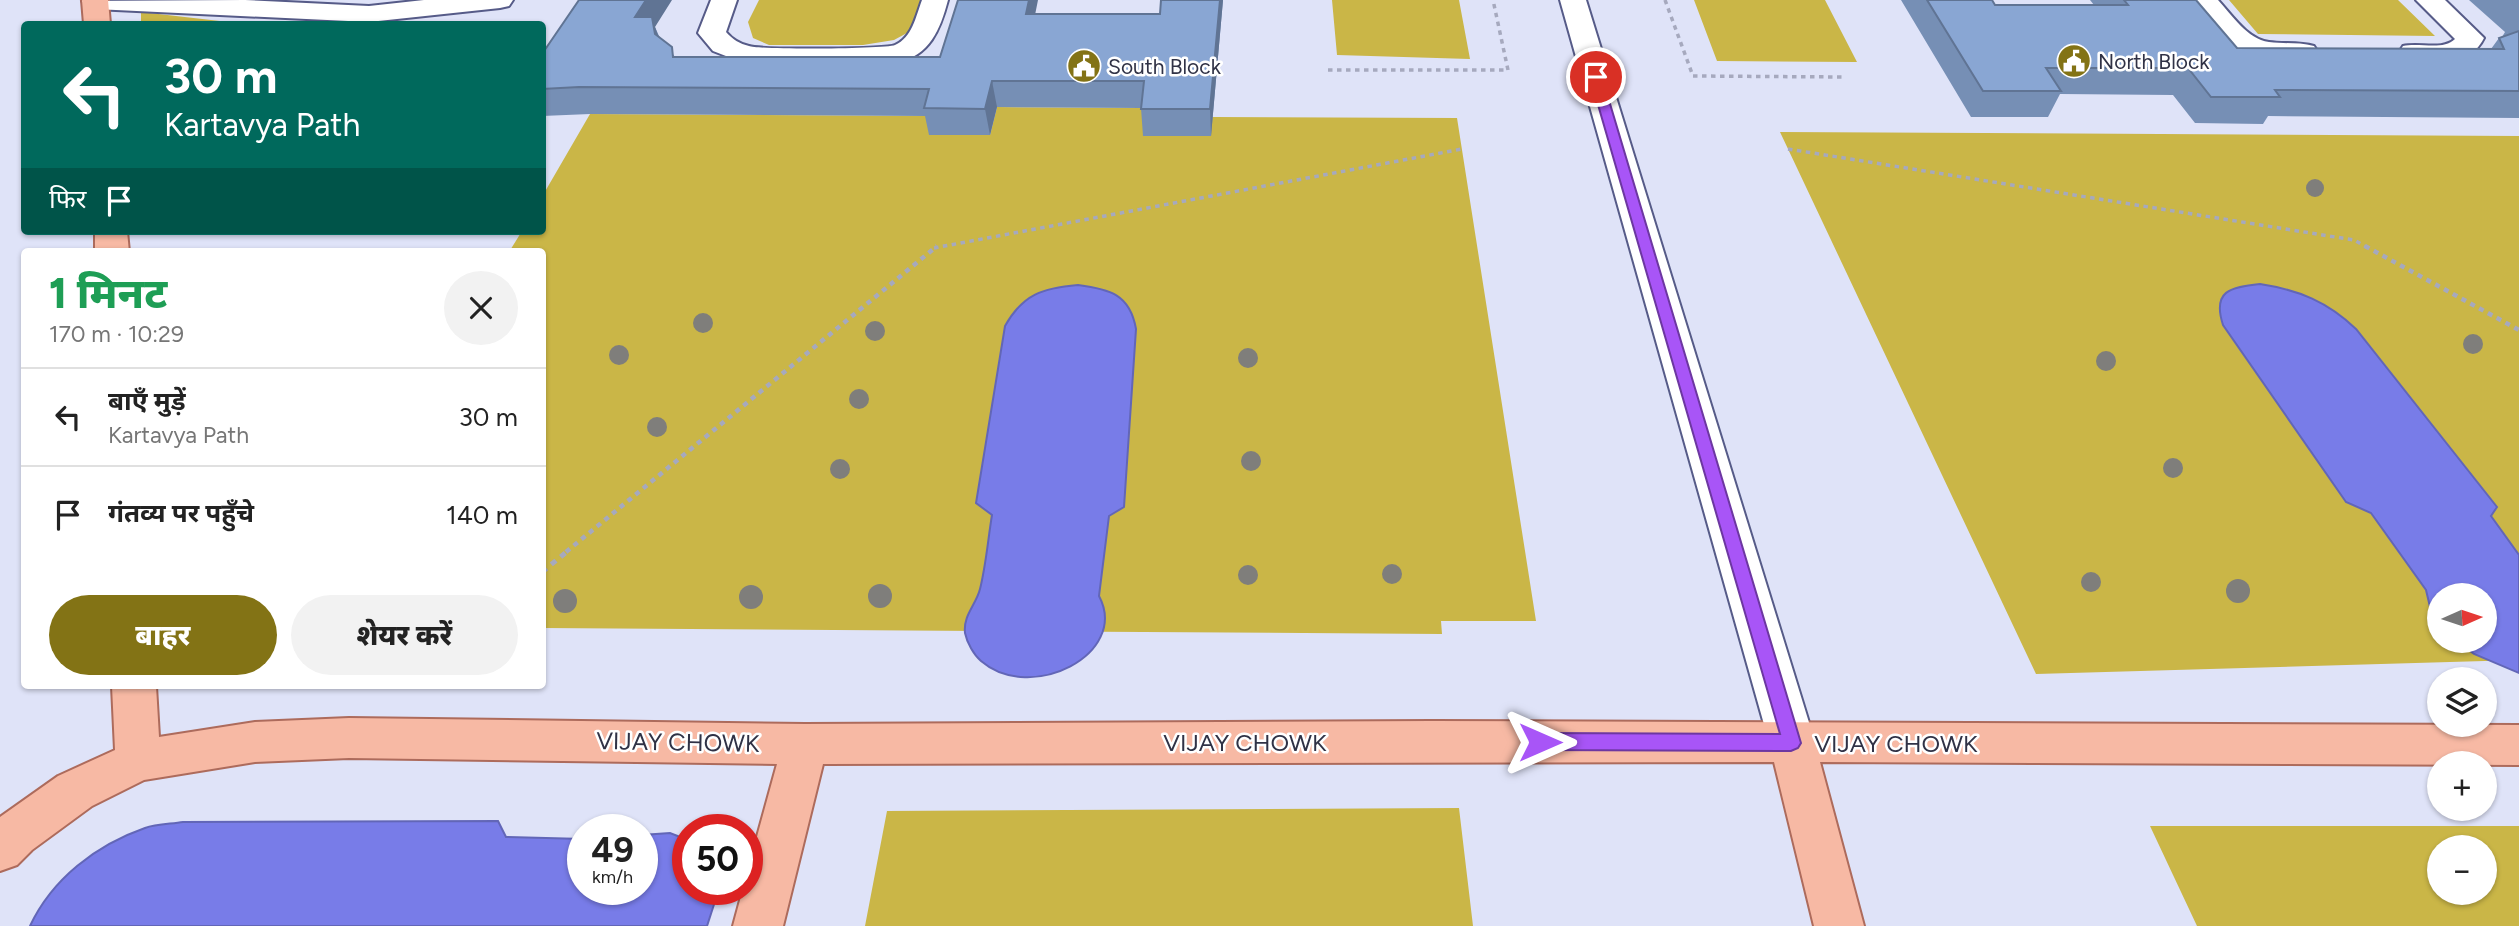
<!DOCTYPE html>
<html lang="hi">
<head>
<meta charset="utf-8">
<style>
  :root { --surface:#fff; --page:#f2f2f2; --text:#222; --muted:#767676; --line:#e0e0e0; --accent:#837315 }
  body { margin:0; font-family:Figtree,"Noto Sans Devanagari",sans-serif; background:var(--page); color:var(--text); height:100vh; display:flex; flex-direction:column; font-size:26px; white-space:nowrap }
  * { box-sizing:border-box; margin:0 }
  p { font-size:23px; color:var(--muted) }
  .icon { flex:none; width:38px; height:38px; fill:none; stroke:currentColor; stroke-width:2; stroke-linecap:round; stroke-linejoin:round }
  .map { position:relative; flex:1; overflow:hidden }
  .drawer { position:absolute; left:21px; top:248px; width:525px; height:441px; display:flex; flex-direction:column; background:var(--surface); border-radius:7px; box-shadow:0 2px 5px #0004 }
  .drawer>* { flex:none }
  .hud { position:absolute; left:21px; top:21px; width:525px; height:214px; border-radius:7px; box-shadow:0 2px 5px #0004; background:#00695c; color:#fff; overflow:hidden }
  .needle { width:46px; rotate:87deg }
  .controls { position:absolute; left:2427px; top:583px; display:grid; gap:14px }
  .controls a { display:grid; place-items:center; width:70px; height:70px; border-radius:50%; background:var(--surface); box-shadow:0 2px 5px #0004; font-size:35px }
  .speed { position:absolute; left:567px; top:814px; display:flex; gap:14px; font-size:35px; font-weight:700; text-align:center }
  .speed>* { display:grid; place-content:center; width:91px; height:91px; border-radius:50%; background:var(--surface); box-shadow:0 2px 5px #0004; line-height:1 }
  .speed small { font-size:18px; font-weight:400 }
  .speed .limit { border:10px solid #d22; background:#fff; color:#111 }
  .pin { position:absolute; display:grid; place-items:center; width:60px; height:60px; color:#fff; margin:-30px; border:4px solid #fff; border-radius:50%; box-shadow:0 2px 7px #0007 }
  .me { position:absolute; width:77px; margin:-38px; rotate:90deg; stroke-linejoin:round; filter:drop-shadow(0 0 5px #0008) }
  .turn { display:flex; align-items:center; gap:24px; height:147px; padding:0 28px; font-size:32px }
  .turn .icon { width:91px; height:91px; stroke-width:2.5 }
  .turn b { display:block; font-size:49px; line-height:60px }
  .then { display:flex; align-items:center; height:66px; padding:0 28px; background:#0003; gap:14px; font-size:26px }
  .round { display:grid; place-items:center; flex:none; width:74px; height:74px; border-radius:37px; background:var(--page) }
  .overview { display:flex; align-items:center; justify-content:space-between; height:119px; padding:0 28px }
  h1 { font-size:42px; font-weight:800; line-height:52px; color:#1e9e55 }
  .cta { display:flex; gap:14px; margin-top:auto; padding:14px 28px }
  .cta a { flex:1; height:80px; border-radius:42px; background:var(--accent); color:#fff; font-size:28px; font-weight:800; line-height:80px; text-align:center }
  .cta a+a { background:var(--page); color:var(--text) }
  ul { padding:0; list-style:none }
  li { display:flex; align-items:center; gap:21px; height:98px; padding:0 28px; border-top:2px solid var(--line) }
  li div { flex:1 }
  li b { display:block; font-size:26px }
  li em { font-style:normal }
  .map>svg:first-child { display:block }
</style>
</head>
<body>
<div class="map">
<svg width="2519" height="926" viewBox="0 0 2519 926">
  <rect width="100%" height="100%" fill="#dfe3f8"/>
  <!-- green -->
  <path fill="#cab647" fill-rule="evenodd" d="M 759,0 L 928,0 L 920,26 L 894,40 L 863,45 L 769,45 L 753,38 L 748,22 Z
    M 1332,0 L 1459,0 L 1470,59 L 1337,55 Z
    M 1694,0 L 1825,0 L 1857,62 L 1717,61 Z
    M 2229,0 L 2398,0 L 2435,36 L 2258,34 Z
    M 141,12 L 246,24 L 141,24 Z
    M 997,107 L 1146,108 L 1213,117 L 1457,118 L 1536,621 L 1441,621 L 1442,634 L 543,628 L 542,252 L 509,252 L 522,231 L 542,231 L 543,195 L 590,114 L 935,116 L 990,135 Z
    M 1780,132 L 2519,136 L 2519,660 L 2036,674 ZM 2440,595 L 2485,595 L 2485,640 L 2440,640 Z
    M 1459,808 L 1473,926 L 865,926 L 887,811 Z
    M 2150,826 L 2519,826 L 2519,926 L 2197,926 ZM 2485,847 L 2485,892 L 2440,892 L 2440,847 Z"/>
  <!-- water -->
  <path fill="#787ce8" stroke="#6266b7" stroke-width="2" d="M 2260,284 C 2299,290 2328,302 2356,329 L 2497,507 L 2491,516 L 2519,555 L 2519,673 L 2474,654 L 2457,641 L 2485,640 L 2485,595 L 2440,595 L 2439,622 L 2431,611 L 2426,590 L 2371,513 L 2346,502 L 2223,325 C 2212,291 2230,287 2260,284 Z
    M 1078,285 C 1109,289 1130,294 1136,329 L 1124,507 L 1109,516 L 1099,596 C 1130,654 1031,704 981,661 C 974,655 967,643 965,633 C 963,615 976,605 980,589 C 986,565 988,539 992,515 L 976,503 L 1005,326 C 1023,294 1043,288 1078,285 Z
    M 498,821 L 506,837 L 583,839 L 583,889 L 642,889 L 642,835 L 670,833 L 688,840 L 688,889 L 719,889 L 707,926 L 30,926 C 52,879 96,845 145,828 C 156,824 171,824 183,822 Z"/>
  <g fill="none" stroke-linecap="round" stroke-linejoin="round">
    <!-- minor casing -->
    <g stroke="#565b88" stroke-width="4">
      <path id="minor" d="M 245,0 L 369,6 L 424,0 L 513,0 L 509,6 L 500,8 L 369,22 L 95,9 L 86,7 L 82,1 Z
        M 711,0 L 737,0 L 726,32 C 732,39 740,44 749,46 C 760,50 886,49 895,45 C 912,38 916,16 922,0 L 948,0 C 940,30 930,55 897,63 L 744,63 L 713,51 L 698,33 Z
        M 1560,0 L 1586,0 L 1815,742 L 1808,756 L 1792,762 L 1776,756 L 1769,742 Z
        M 2191,0 L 2218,0 C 2232,15 2247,39 2269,42 C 2284,44 2299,42 2314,46 L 2318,52 L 2314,58 C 2258,72 2221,44 2191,0 Z
        M 2416,0 L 2445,0 L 2484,38 C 2470,67 2431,65 2403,58 L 2399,52 L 2403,46 C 2419,42 2443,51 2455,39 Z"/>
    </g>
    <!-- major casing -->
    <g stroke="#ad6b5c" stroke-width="4">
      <path id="major" d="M 82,0 L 108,0 L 110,24 L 84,24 Z
        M 95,231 L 127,231 L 129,252 L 95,252 Z
        M 112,686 L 156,686 L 159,737 L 255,722 L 349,718 L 805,724 L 1432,721 L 2519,725 L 2519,765 L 1820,762 L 1864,926 L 1814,926 L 1774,762 L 823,764 L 783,926 L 733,926 L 743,889 L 747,889 L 747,873 L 777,764 L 349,758 L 255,762 L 144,780 L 92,806 L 32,850 L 17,865 L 0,871 L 0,817 L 58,776 L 115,750 Z"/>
    </g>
    <!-- path-far2 -->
    <path stroke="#a6a9be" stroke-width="3.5" stroke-dasharray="4.5 4.5" stroke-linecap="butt" d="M 1665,0 L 1693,76 L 1843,77
      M 1328,70 L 1508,70 L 1493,0
      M 1788,149 L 2354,240 L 2368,248
      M 934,248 L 1462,149"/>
    <!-- path-far1 -->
    <path stroke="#a6a9be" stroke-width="4.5" stroke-dasharray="5 5" stroke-linecap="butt" d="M 2365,246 L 2519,330
      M 566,552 L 937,246"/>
    <!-- path -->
    <path stroke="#a6a9be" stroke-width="5" stroke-dasharray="6 6" stroke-linecap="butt" d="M 542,572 L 569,550"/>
    <!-- minor -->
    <use href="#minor" fill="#fff" fill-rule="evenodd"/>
    <!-- major -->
    <use href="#major" fill="#f7b9a4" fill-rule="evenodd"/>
  </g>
  <!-- trees -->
  <g fill="#7f7e7b">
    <circle cx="2315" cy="188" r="9"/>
    <circle cx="703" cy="323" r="10"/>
    <circle cx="875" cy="331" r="10"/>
    <circle cx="2473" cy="344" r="10"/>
    <circle cx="619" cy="355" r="10"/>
    <circle cx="1248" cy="358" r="10"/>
    <circle cx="2106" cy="361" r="10"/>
    <circle cx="859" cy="399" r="10"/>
    <circle cx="657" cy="427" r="10"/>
    <circle cx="1251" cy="461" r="10"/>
    <circle cx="2173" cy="468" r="10"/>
    <circle cx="840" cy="469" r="10"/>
    <circle cx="1392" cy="574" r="10"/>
    <circle cx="1248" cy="575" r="10"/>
    <circle cx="2091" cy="582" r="10"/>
    <circle cx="2238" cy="591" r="12"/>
    <circle cx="880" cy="596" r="12"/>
    <circle cx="751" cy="597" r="12"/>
    <circle cx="565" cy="601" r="12"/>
  </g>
  <!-- wall -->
  <path fill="#768fb5" d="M 1223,0 L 1211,136 L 1143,136 L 1141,108 L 997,107 L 990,135 L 929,135 L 925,116 L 590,114 L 542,116 L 542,54 L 655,27 L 659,36 L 675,57 L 940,57 L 1035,14 L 1160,14 Z
    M 1901,0 L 1992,0 L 1995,5 L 2094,5 L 2090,0 L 2196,0 L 2237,48 L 2491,49 L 2499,38 L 2502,37 L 2505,32 L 2469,0 L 2519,0 L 2519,118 L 2268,116 L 2263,124 L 2195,123 L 2173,95 L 2060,94 L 2048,117 L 1971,117 Z"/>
  <!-- shaded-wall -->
  <path fill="#607494" d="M 646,0 L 672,0 L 655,27 L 661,43 L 655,34 L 635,17 Z
    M 1029,0 L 1038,0 L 1030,40 L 1026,14 Z
    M 1220,0 L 1223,0 L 1211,136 L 1210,109 Z
    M 992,81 L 997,107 L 990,135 L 985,109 Z"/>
  <!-- building -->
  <path fill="#89a6d3" stroke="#607494" stroke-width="2" d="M 579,0 L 646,0 L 635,17 L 652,17 L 655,34 L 672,47 L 673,57 L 940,57 L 958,0 L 1029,0 L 1026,14 L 1160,14 L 1161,0 L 1220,0 L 1210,109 L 1141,109 L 1144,81 L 992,81 L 985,109 L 924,108 L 929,89 L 579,87 L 542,89 L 542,54 Z
    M 1927,0 L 1992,0 L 1995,5 L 2128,5 L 2124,0 L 2196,0 L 2237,48 L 2504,49 L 2499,38 L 2519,31 L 2519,91 L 2275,90 L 2280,97 L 2211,97 L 2188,68 L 2046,68 L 2061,91 L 1983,91 Z"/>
  <!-- route -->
  <path fill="#a855f7" stroke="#6d37a1" stroke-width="2" d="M 1596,74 L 1602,77 L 1801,743 L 1798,748 L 1791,751 L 1540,750 L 1533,748 L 1530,742 L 1533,736 L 1540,733 L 1780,734 L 1590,77 Z"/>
  <!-- icons -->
  <defs>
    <g id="civic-disc" transform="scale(1.75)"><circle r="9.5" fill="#837315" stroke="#fff"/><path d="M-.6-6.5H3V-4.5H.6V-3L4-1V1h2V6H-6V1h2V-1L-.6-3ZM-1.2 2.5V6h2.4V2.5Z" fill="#fff"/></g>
  </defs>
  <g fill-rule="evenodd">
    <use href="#civic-disc" x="2074" y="61"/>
    <use href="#civic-disc" x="1084" y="66"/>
  </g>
  <g text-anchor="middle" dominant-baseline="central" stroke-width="5" stroke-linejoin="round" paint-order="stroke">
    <!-- far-poi labels -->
    <g font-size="21" fill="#303246" stroke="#fff" text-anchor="start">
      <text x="2098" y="61">North Block</text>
      <text x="1108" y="66">South Block</text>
    </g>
    <!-- street labels -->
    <g font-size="24" fill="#303246" stroke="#fff">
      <text transform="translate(678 742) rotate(1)">VIJAY CHOWK</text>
      <text x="1245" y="742">VIJAY CHOWK</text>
      <text x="1896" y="743">VIJAY CHOWK</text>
    </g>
  </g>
</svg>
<div class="controls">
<a><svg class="needle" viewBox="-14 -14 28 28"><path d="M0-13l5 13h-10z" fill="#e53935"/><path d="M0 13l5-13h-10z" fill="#767676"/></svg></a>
<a><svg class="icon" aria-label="layers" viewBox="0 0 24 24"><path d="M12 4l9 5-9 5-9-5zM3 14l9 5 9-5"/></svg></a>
<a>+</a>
<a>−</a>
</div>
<div class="speed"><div>49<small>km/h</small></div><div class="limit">50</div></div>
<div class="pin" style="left:1596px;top:77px;background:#d93025"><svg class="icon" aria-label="arrive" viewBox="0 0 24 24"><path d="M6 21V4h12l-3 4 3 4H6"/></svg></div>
<svg class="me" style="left:1540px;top:742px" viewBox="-20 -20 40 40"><path d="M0-17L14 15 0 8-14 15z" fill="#a855f7" stroke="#fff" stroke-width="4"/></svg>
<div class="hud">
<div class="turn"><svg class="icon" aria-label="left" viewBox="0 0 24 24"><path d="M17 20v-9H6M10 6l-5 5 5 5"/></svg><div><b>30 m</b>Kartavya Path</div></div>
<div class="then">फिर<svg class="icon" aria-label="arrive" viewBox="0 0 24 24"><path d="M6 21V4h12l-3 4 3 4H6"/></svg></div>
</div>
<section class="drawer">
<div class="overview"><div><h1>1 मिनट</h1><p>170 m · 10:29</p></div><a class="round"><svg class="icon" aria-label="close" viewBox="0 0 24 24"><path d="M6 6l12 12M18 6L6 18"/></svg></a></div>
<ul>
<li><svg class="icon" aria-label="left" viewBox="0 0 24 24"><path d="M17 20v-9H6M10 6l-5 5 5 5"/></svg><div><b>बाएँ मुड़ें</b><p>Kartavya Path</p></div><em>30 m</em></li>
<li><svg class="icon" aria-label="arrive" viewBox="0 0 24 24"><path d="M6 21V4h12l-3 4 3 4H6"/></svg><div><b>गंतव्य पर पहुँचे</b></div><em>140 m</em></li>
</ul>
<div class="cta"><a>बाहर</a><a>शेयर करें</a></div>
</section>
</div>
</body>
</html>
